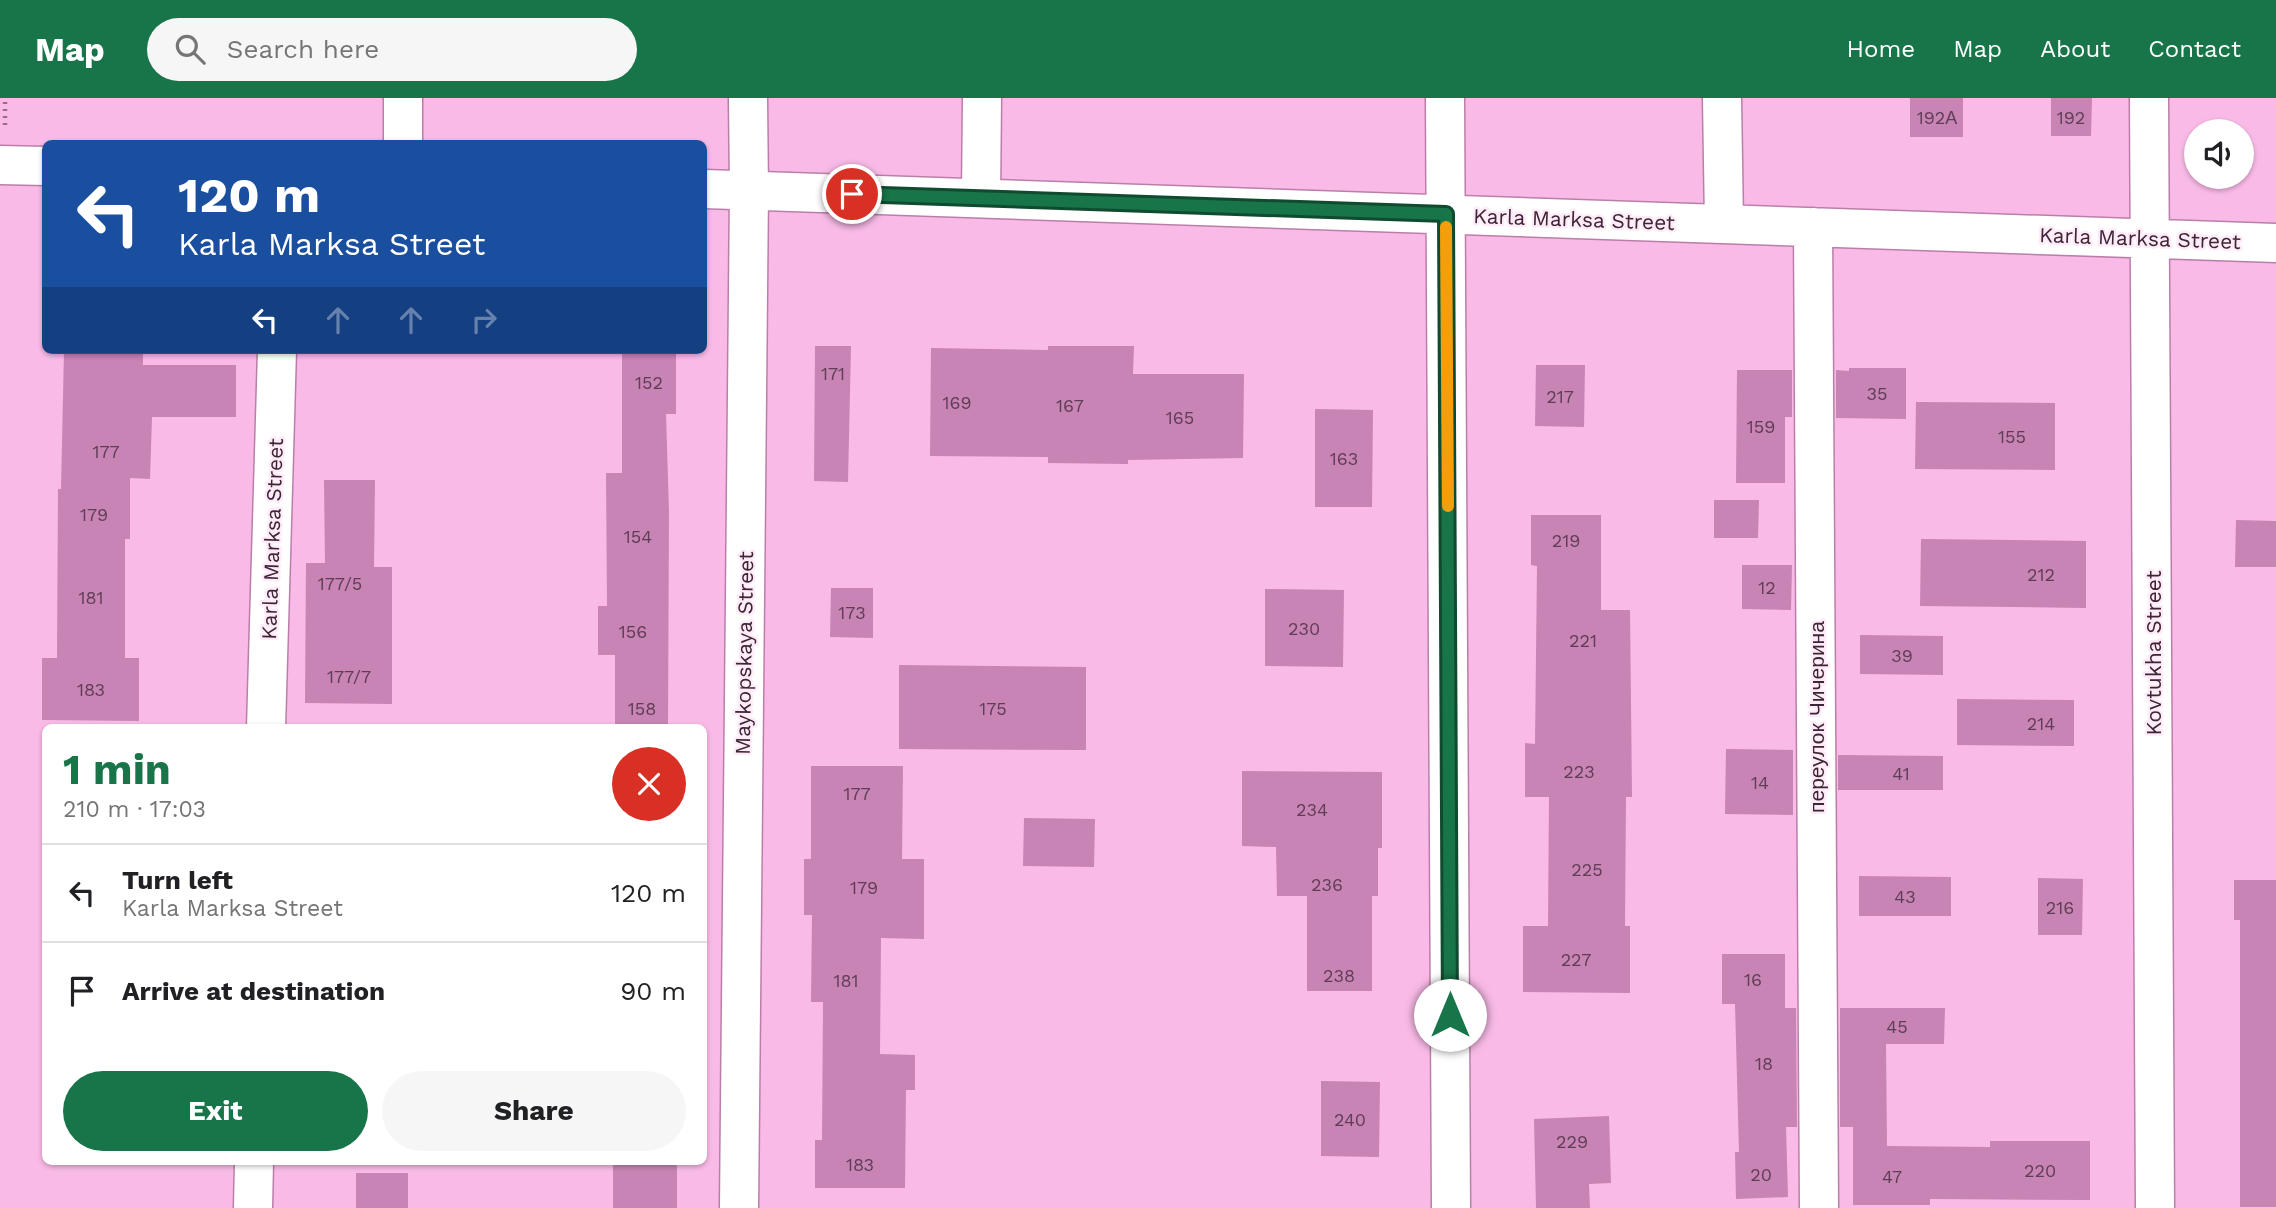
<!DOCTYPE html>
<html lang="en">
<head>
<meta charset="utf-8">
<style>
  :root { --surface:#fff; --page:#f6f6f6; --text:#202124; --muted:#757577; --line:#e0e0e0; --accent:#187449 }
  body { margin:0; font-family:"Work Sans",sans-serif; background:var(--page); color:var(--text); height:100vh; display:flex; flex-direction:column; font-size:26px; white-space:nowrap }
  * { box-sizing:border-box; margin:0 }
  p { font-size:23px; color:var(--muted) }
  .icon { flex:none; width:38px; height:38px; fill:none; stroke:currentColor; stroke-width:2; stroke-linecap:round; stroke-linejoin:round }
  .map { position:relative; flex:1; overflow:hidden }
  .panel { position:absolute; left:42px; top:626px; width:665px; height:441px; display:flex; flex-direction:column; background:var(--surface); border-radius:10px; box-shadow:0 2px 5px #0004 }
  .panel>* { flex:none }
  .hud { position:absolute; left:42px; top:42px; width:665px; height:214px; border-radius:10px; box-shadow:0 2px 5px #0004; background:#1a4fa0; color:#fff; overflow:hidden }
  .fabs { position:absolute; left:2184px; top:21px; display:grid; gap:14px }
  .fabs a { display:grid; place-items:center; width:70px; height:70px; border-radius:50%; background:var(--surface); box-shadow:0 2px 5px #0004; font-size:35px }
  .pin { position:absolute; display:grid; place-items:center; width:60px; height:60px; color:#fff; margin:-30px; border:4px solid #fff; border-radius:50%; box-shadow:0 2px 7px #0007 }
  .me { position:absolute; width:77px; margin:-38px; rotate:0deg; stroke-linejoin:round; filter:drop-shadow(0 0 5px #0008) }
  .turn { display:flex; align-items:center; gap:24px; height:147px; padding:0 21px; font-size:32px }
  .turn .icon { width:91px; height:91px; stroke-width:2.5 }
  .turn b { display:block; font-size:49px; line-height:60px }
  .lanes { display:flex; align-items:center; height:66px; padding:0 21px; background:#0003; justify-content:center; gap:35px; direction:ltr }
  .lanes .off { opacity:.35 }
  .round { display:grid; place-items:center; flex:none; width:74px; height:74px; border-radius:37px; background:var(--page) }
  .headline { display:flex; align-items:center; justify-content:space-between; height:119px; padding:0 21px }
  h1 { font-size:42px; font-weight:700; line-height:52px; color:var(--accent) }
  .cta { display:flex; gap:14px; margin-top:auto; padding:14px 21px }
  .cta a { flex:1; height:80px; border-radius:42px; background:var(--accent); color:#fff; font-size:28px; font-weight:700; line-height:80px; text-align:center }
  .cta a+a { background:var(--page); color:var(--text) }
  ul { padding:0; list-style:none }
  li { display:flex; align-items:center; gap:21px; height:98px; padding:0 21px; border-top:2px solid var(--line) }
  li div { flex:1 }
  li b { display:block; font-size:26px }
  li em { font-style:normal }
  header { display:flex; align-items:center; gap:42px; box-sizing:border-box; height:98px; padding:0 35px; background:var(--accent); color:#fff }
  header strong { font-size:33px }
  nav { display:flex; gap:38px; margin-inline-start:auto; font-size:24px }
  .search { width:490px; height:63px; background:var(--page); display:flex; align-items:center; gap:18px; box-sizing:border-box; padding:0 24px; border-radius:38px; color:var(--muted); font-size:26px }
  .map>svg:first-child { display:block }
</style>
</head>
<body>
<header>
<strong>Map</strong>
<div class="search"><svg class="icon" aria-label="search" viewBox="0 0 24 24"><circle cx="10" cy="10" r="6"/><path d="M15 15l6 6"/></svg>Search here</div>
<nav><a>Home</a><a>Map</a><a>About</a><a>Contact</a></nav>
</header>
<div class="map">
<svg width="2276" height="1110" viewBox="0 0 2276 1110">
  <rect width="100%" height="100%" fill="#f9bae7"/>
  <!-- building -->
  <path fill="#c784b4" d="M 1910,0 L 1963,0 L 1963,39 L 1910,39 Z
    M 2051,0 L 2092,0 L 2091,38 L 2051,38 Z
    M 815,248 L 851,248 L 848,384 L 814,383 Z
    M 1048,248 L 1134,248 L 1133,276 L 1244,276 L 1243,360 L 1128,362 L 1128,366 L 1048,365 L 1048,359 L 930,358 L 931,250 L 1048,252 Z
    M 64,252 L 143,252 L 143,267 L 236,267 L 236,319 L 152,319 L 150,381 L 130,380 L 130,441 L 125,441 L 125,560 L 139,560 L 139,623 L 42,622 L 42,560 L 57,560 L 58,391 L 61,391 Z
    M 622,252 L 676,252 L 676,316 L 666,316 L 669,414 L 668,630 L 615,630 L 615,557 L 598,557 L 598,508 L 607,508 L 606,375 L 622,375 Z
    M 1536,267 L 1585,267 L 1584,329 L 1535,328 Z
    M 1849,270 L 1906,270 L 1906,321 L 1836,320 L 1836,272 L 1849,273 Z
    M 1737,272 L 1792,272 L 1792,319 L 1785,319 L 1785,385 L 1736,385 Z
    M 1916,304 L 2055,305 L 2055,372 L 1915,371 Z
    M 1315,311 L 1373,312 L 1372,409 L 1315,409 Z
    M 324,382 L 375,382 L 374,469 L 392,469 L 392,606 L 305,605 L 306,465 L 325,465 Z
    M 1714,402 L 1759,402 L 1758,440 L 1714,440 Z
    M 1531,417 L 1601,417 L 1601,512 L 1630,512 L 1632,699 L 1626,699 L 1625,828 L 1630,828 L 1630,895 L 1523,894 L 1523,828 L 1548,828 L 1549,699 L 1525,699 L 1525,645 L 1535,646 L 1537,468 L 1531,467 Z
    M 2236,422 L 2276,423 L 2276,469 L 2235,469 Z
    M 1921,441 L 2086,443 L 2086,510 L 1920,508 Z
    M 1742,467 L 1792,467 L 1791,512 L 1742,511 Z
    M 831,490 L 873,490 L 873,540 L 830,539 Z
    M 1265,491 L 1344,492 L 1343,569 L 1265,568 Z
    M 1860,537 L 1943,538 L 1943,577 L 1860,576 Z
    M 899,567 L 1086,569 L 1086,652 L 899,651 Z
    M 1957,601 L 2074,602 L 2074,648 L 1957,647 Z
    M 1726,651 L 1793,652 L 1793,717 L 1725,716 Z
    M 1838,657 L 1943,658 L 1943,692 L 1838,692 Z
    M 811,668 L 903,668 L 902,761 L 924,761 L 924,841 L 881,840 L 880,956 L 915,957 L 915,992 L 906,992 L 905,1090 L 815,1090 L 815,1042 L 822,1042 L 823,904 L 811,904 L 812,817 L 804,817 L 804,761 L 811,761 Z
    M 1242,673 L 1382,674 L 1382,750 L 1378,750 L 1378,798 L 1372,798 L 1372,893 L 1307,893 L 1307,798 L 1277,798 L 1276,749 L 1242,748 Z
    M 1024,720 L 1095,721 L 1094,769 L 1023,768 Z
    M 1859,778 L 1951,779 L 1951,818 L 1859,818 Z
    M 2038,780 L 2083,781 L 2082,837 L 2038,837 Z
    M 2234,782 L 2276,782 L 2276,1109 L 2240,1109 L 2240,822 L 2234,822 Z
    M 1722,856 L 1785,856 L 1785,910 L 1796,910 L 1797,1029 L 1786,1029 L 1788,1099 L 1736,1101 L 1735,1054 L 1739,1054 L 1735,906 L 1722,906 Z
    M 1840,910 L 1945,910 L 1944,946 L 1886,946 L 1887,1048 L 1990,1049 L 1990,1043 L 2090,1043 L 2090,1102 L 1930,1101 L 1930,1107 L 1853,1107 L 1853,1029 L 1840,1029 Z
    M 1321,983 L 1380,984 L 1379,1059 L 1321,1058 Z
    M 1609,1018 L 1611,1085 L 1589,1086 L 1590,1110 L 1536,1110 L 1534,1021 Z
    M 613,1064 L 677,1064 L 677,1110 L 613,1110 Z
    M 356,1075 L 408,1075 L 408,1110 L 356,1110 Z"/>
  <g fill="none" stroke-linecap="round" stroke-linejoin="round">
    <!-- street casing -->
    <g stroke="#ba7fa9" stroke-width="41">
      <path id="street" d="M 403,0 L 403,46
        M 1445,0 L 1451,1110
        M 1722,0 L 1724,126
        M 2149,0 L 2155,1110
        M 0,67 L 46,68
        M 704,91 L 2276,145
        M 981,100 L 982,0
        M 1813,129 L 1819,1110
        M 266,630 L 277,252
        M 253,1110 L 254,1064
        M 739,1110 L 749,93 L 748,0"/>
    </g>
    <!-- path -->
    <path stroke="#976d8c" stroke-width="4.5" stroke-dasharray="2 5" stroke-linecap="butt" d="M 5,27 L 5,0"/>
    <!-- street -->
    <use href="#street" stroke="#fff" stroke-width="38"/>
  </g>
  <g fill="none" stroke-linecap="round" stroke-linejoin="round">
    <!-- route casing -->
    <g stroke="#104b2f" stroke-width="18">
      <path id="route" d="M 852,96 L 1446,116 L 1450,917"/>
    </g>
    <!-- route -->
    <use href="#route" stroke="#187449" stroke-width="12"/>
    <!-- slow -->
    <path stroke="#f59e0b" stroke-width="12" d="M 1446,129 L 1448,408"/>
  </g>
  <g text-anchor="middle" dominant-baseline="central" stroke-width="5" stroke-linejoin="round" paint-order="stroke">
    <!-- number labels -->
    <g font-size="18" fill="#603d56">
      <text x="1937" y="19">192А</text>
      <text x="2071" y="19">192</text>
      <text x="833" y="275">171</text>
      <text x="649" y="284">152</text>
      <text x="1877" y="295">35</text>
      <text x="1560" y="298">217</text>
      <text x="957" y="304">169</text>
      <text x="1070" y="307">167</text>
      <text x="1180" y="319">165</text>
      <text x="1761" y="328">159</text>
      <text x="2012" y="338">155</text>
      <text x="106" y="353">177</text>
      <text x="1344" y="360">163</text>
      <text x="94" y="416">179</text>
      <text x="638" y="438">154</text>
      <text x="1566" y="442">219</text>
      <text x="2041" y="476">212</text>
      <text x="340" y="485">177/5</text>
      <text x="1767" y="489">12</text>
      <text x="91" y="499">181</text>
      <text x="852" y="514">173</text>
      <text x="1304" y="530">230</text>
      <text x="633" y="533">156</text>
      <text x="1583" y="542">221</text>
      <text x="1902" y="557">39</text>
      <text x="349" y="578">177/7</text>
      <text x="91" y="591">183</text>
      <text x="642" y="610">158</text>
      <text x="993" y="610">175</text>
      <text x="2041" y="625">214</text>
      <text x="1579" y="673">223</text>
      <text x="1901" y="675">41</text>
      <text x="1760" y="684">14</text>
      <text x="857" y="695">177</text>
      <text x="1312" y="711">234</text>
      <text x="1587" y="771">225</text>
      <text x="1327" y="786">236</text>
      <text x="864" y="789">179</text>
      <text x="1905" y="798">43</text>
      <text x="2060" y="809">216</text>
      <text x="1576" y="861">227</text>
      <text x="1339" y="877">238</text>
      <text x="1753" y="881">16</text>
      <text x="846" y="882">181</text>
      <text x="1897" y="928">45</text>
      <text x="1764" y="965">18</text>
      <text x="1350" y="1021">240</text>
      <text x="1572" y="1043">229</text>
      <text x="860" y="1066">183</text>
      <text x="2040" y="1072">220</text>
      <text x="1761" y="1076">20</text>
      <text x="1892" y="1078">47</text>
    </g>
    <!-- street labels -->
    <g font-size="21" fill="#3d2537" stroke="#ffebf8">
      <text transform="translate(1574 121) rotate(2)">Karla Marksa Street</text>
      <text transform="translate(2140 140) rotate(2)">Karla Marksa Street</text>
      <text transform="translate(272 441) rotate(-88)">Karla Marksa Street</text>
      <text transform="translate(744 555) rotate(-89)">Maykopskaya Street</text>
      <text transform="translate(2153 555) rotate(-90)">Kovtukha Street</text>
      <text transform="translate(1816 619) rotate(-90)">переулок Чичерина</text>
    </g>
  </g>
</svg>
<div class="fabs">
<a><svg class="icon" aria-label="sound" viewBox="0 0 24 24"><path d="M4 9h4l5-4v14l-5-4H4zM17 9q2 3 0 6"/></svg></a>
</div>
<div class="pin" style="left:852px;top:96px;background:#d93025"><svg class="icon" aria-label="arrive" viewBox="0 0 24 24"><path d="M6 21V4h12l-3 4 3 4H6"/></svg></div>
<svg class="me" style="left:1450px;top:917px" viewBox="-20 -20 40 40"><circle r="19" fill="#fff"/><path d="M0-13L10 11 0 6-10 11z" fill="#187449"/></svg>
<div class="hud">
<div class="turn"><svg class="icon" aria-label="left" viewBox="0 0 24 24"><path d="M17 20v-9H6M10 6l-5 5 5 5"/></svg><div><b>120 m</b>Karla Marksa Street</div></div>
<div class="lanes"><svg class="icon" aria-label="left" viewBox="0 0 24 24"><path d="M17 20v-9H6M10 6l-5 5 5 5"/></svg><svg class="icon off" aria-label="ahead" viewBox="0 0 24 24"><path d="M12 20V5M6 11l6-6 6 6"/></svg><svg class="icon off" aria-label="ahead" viewBox="0 0 24 24"><path d="M12 20V5M6 11l6-6 6 6"/></svg><svg class="icon off" aria-label="right" viewBox="0 0 24 24"><path d="M7 20v-9h11M14 6l5 5-5 5"/></svg></div>
</div>
<section class="panel">
<div class="headline"><div><h1>1 min</h1><p>210 m · 17:03</p></div><a class="round" style="background:#d93025;color:#fff"><svg class="icon" aria-label="close" viewBox="0 0 24 24"><path d="M6 6l12 12M18 6L6 18"/></svg></a></div>
<ul>
<li><svg class="icon" aria-label="left" viewBox="0 0 24 24"><path d="M17 20v-9H6M10 6l-5 5 5 5"/></svg><div><b>Turn left</b><p>Karla Marksa Street</p></div><em>120 m</em></li>
<li><svg class="icon" aria-label="arrive" viewBox="0 0 24 24"><path d="M6 21V4h12l-3 4 3 4H6"/></svg><div><b>Arrive at destination</b></div><em>90 m</em></li>
</ul>
<div class="cta"><a>Exit</a><a>Share</a></div>
</section>
</div>
</body>
</html>
